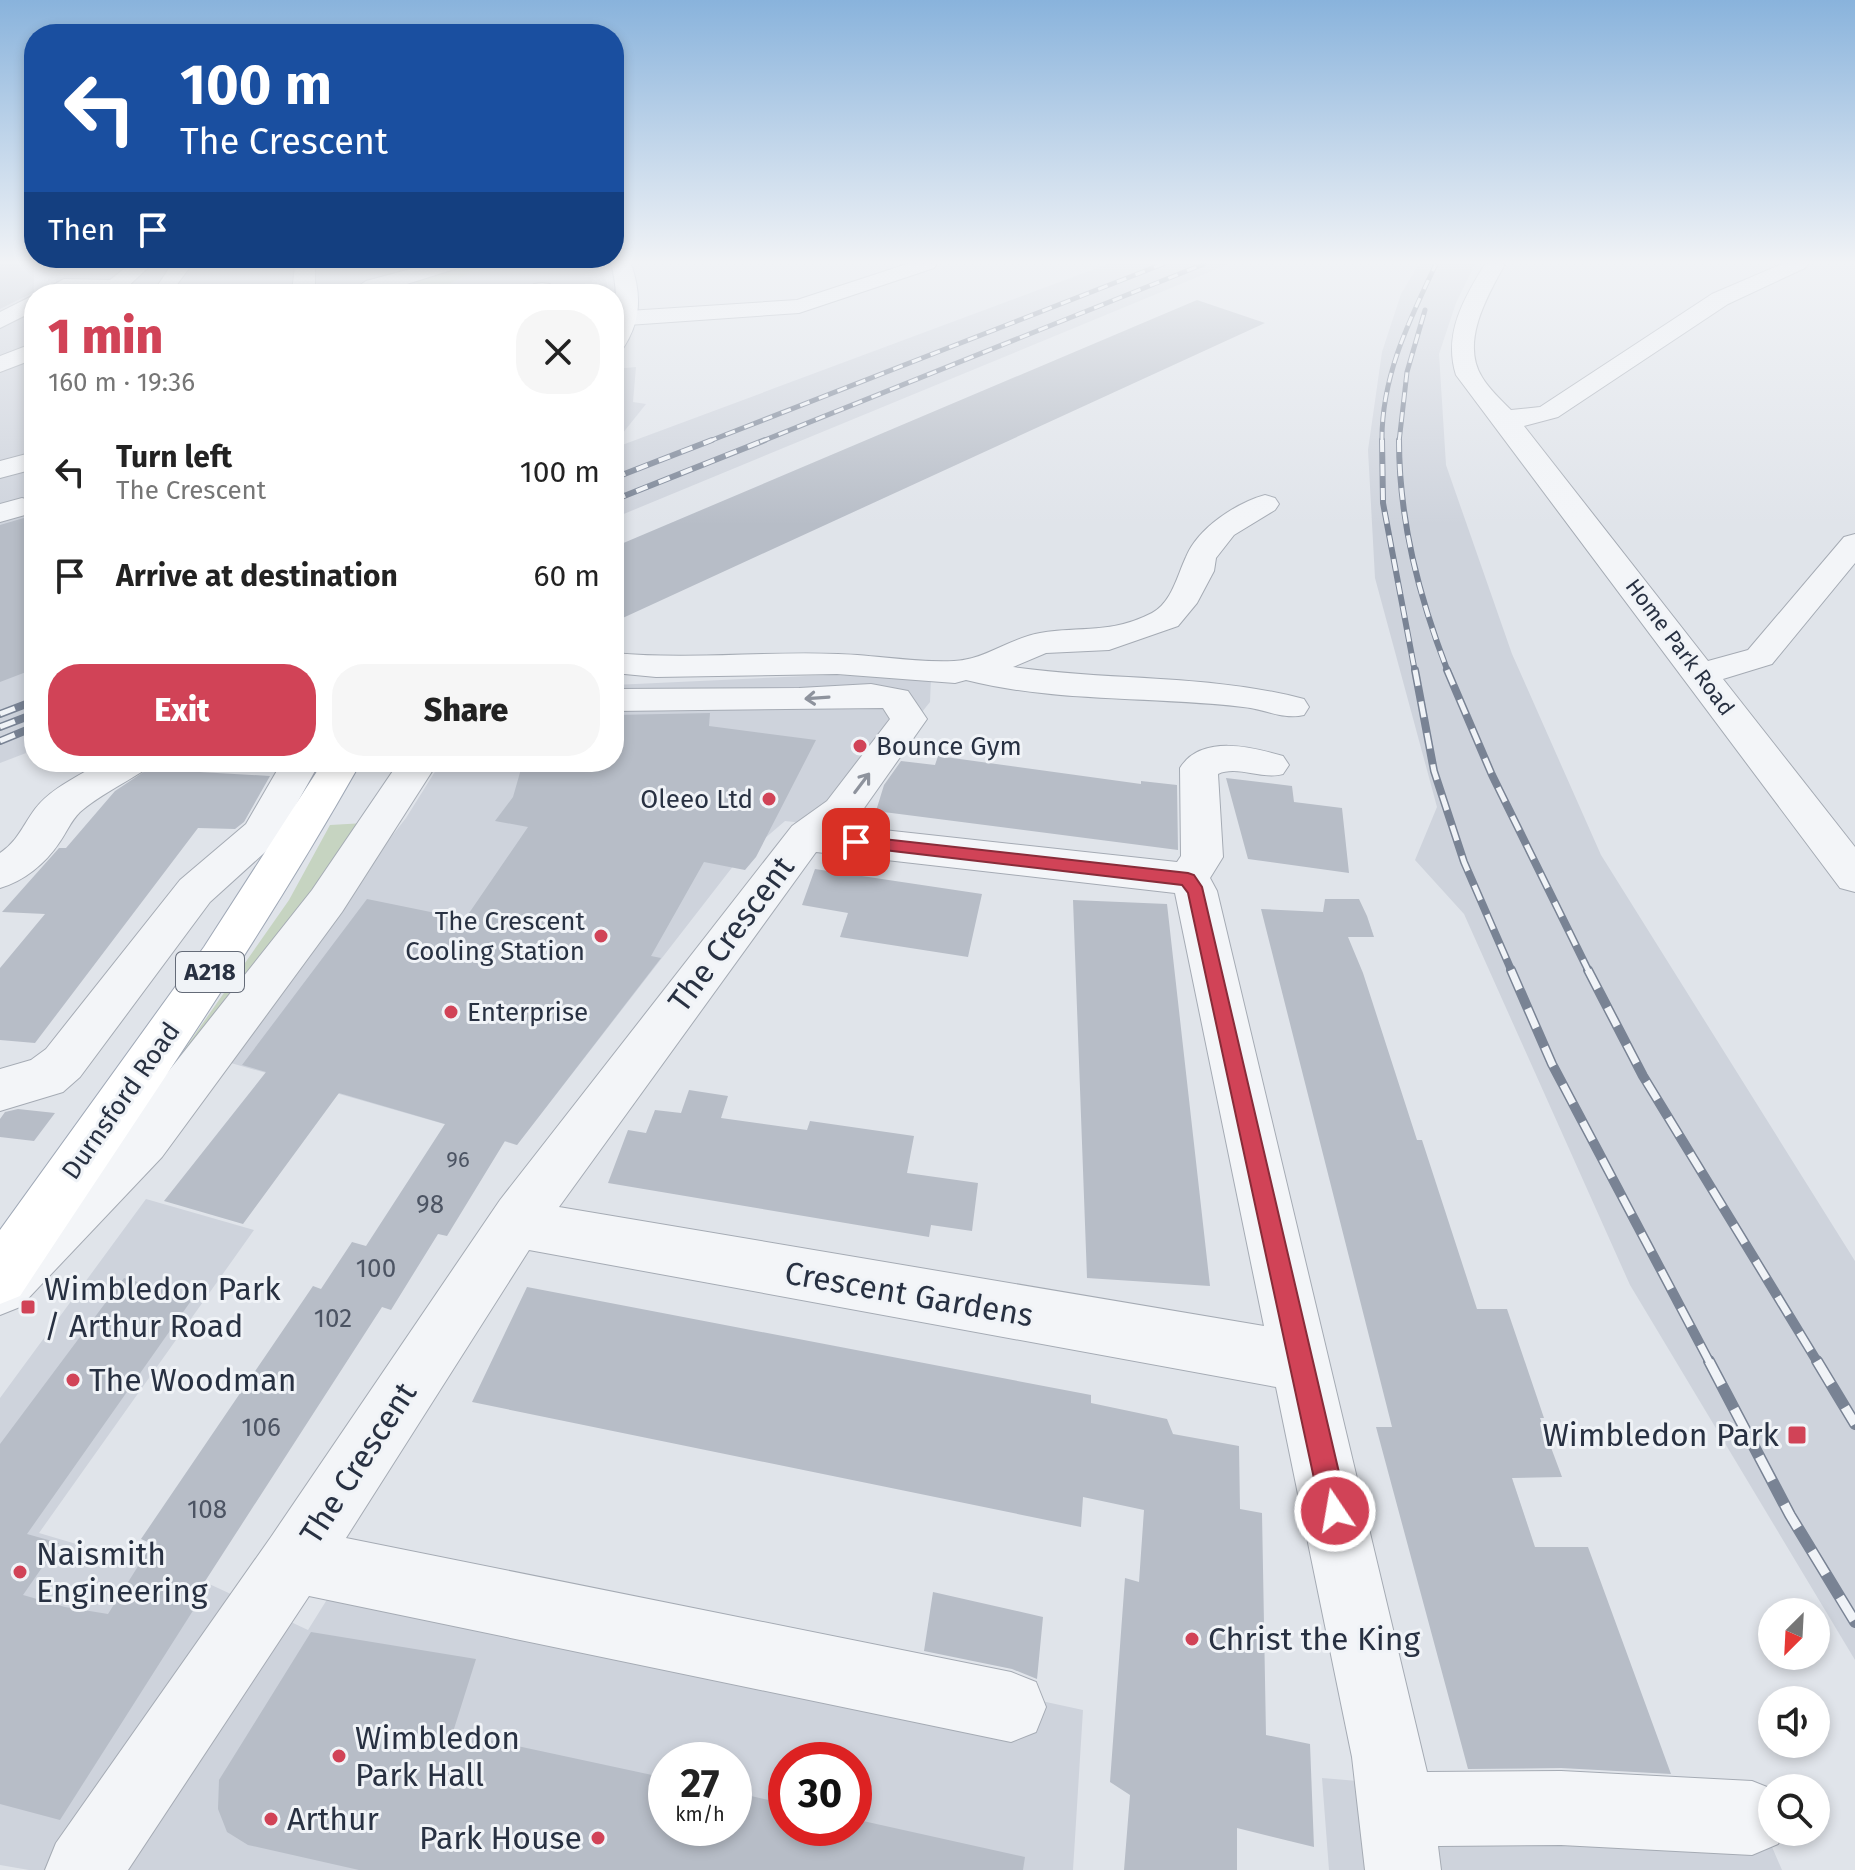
<!DOCTYPE html>
<html lang="en">
<head>
<meta charset="utf-8">
<style>
  :root { --surface:#fff; --page:#f6f6f6; --text:#222; --muted:#767676; --accent:#d14357 }
  body { margin:0; font-family:"Fira Sans",sans-serif; background:var(--page); color:var(--text); height:100vh; display:flex; flex-direction:column; font-size:30px; white-space:nowrap }
  * { box-sizing:border-box; margin:0 }
  p { font-size:26px; color:var(--muted) }
  .icon { flex:none; width:44px; height:44px; fill:none; stroke:currentColor; stroke-width:2; stroke-linecap:round; stroke-linejoin:round }
  .map { position:relative; flex:1; overflow:hidden }
  .sheet { position:absolute; left:24px; top:284px; width:600px; height:488px; display:flex; flex-direction:column; background:var(--surface); border-radius:32px; box-shadow:0 4px 12px #0003 }
  .sheet>* { flex:none }
  .top-card { position:absolute; left:24px; top:24px; width:600px; height:244px; border-radius:32px; box-shadow:0 4px 12px #0003; background:#1a4fa0; color:#fff; overflow:hidden }
  .needle { width:52px; rotate:204deg }
  .tools { position:absolute; left:1758px; top:1598px; display:grid; gap:16px }
  .tools a { display:grid; place-items:center; width:72px; height:72px; border-radius:50%; background:var(--surface); box-shadow:0 4px 12px #0003; font-size:40px }
  .speed { position:absolute; left:648px; top:1742px; display:flex; gap:16px; font-size:40px; font-weight:700; text-align:center }
  .speed>* { display:grid; place-content:center; width:104px; height:104px; border-radius:50%; background:var(--surface); box-shadow:0 4px 12px #0003; line-height:1 }
  .speed small { font-size:20px; font-weight:400 }
  .speed .limit { border:12px solid #d22; background:#fff; color:#111 }
  .pin { position:absolute; display:grid; place-items:center; width:68px; height:68px; color:#fff; margin:-34px; border-radius:16px; box-shadow:0 4px 12px #0006 }
  .me { position:absolute; width:88px; margin:-44px; rotate:348deg; stroke-linejoin:round; filter:drop-shadow(0 0 6px #0008) }
  .turn { display:flex; align-items:center; gap:28px; height:168px; padding:0 24px; font-size:36px }
  .turn .icon { width:104px; height:104px; stroke-width:2.5 }
  .turn b { display:block; font-size:56px; line-height:68px }
  .then { display:flex; align-items:center; height:76px; padding:0 24px; background:#0003; gap:16px; font-size:30px }
  .round { display:grid; place-items:center; flex:none; width:84px; height:84px; border-radius:32px; background:var(--page) }
  .summary { display:flex; align-items:center; justify-content:space-between; height:136px; padding:0 24px }
  h1 { font-size:48px; font-weight:800; line-height:60px; color:var(--accent) }
  .primary-button { display:flex; gap:16px; margin-top:auto; padding:16px 24px }
  .primary-button a { flex:1; height:92px; border-radius:32px; background:var(--accent); color:#fff; font-size:32px; font-weight:800; line-height:92px; text-align:center }
  .primary-button a+a { background:var(--page); color:var(--text) }
  ul { padding:0; list-style:none }
  li { display:flex; align-items:center; gap:24px; height:104px; padding:0 24px }
  li div { flex:1 }
  li b { display:block; font-size:30px }
  li em { font-style:normal }
  .map>svg:first-child { display:block }
</style>
</head>
<body>
<div class="map">
<svg width="1855" height="1870" viewBox="0 0 1855 1870">
  <rect width="100%" height="100%" fill="#e0e4ea"/>
  <!-- built -->
  <path fill="#ced3dc" fill-rule="evenodd" d="M 0,264 L 589,264 L 602,269 L 610,294 L 34,294 L 34,750 L 0,763 Z
    M 1108,264 L 1229,264 L 614,518 L 614,448 Z
    M 1419,264 L 1475,264 L 1456,303 L 1439,354 L 1446,465 L 1512,654 L 1601,855 L 1855,1261 L 1855,1660 L 1630,1285 L 1464,914 L 1415,860 L 1437,807 L 1375,578 L 1368,450 L 1382,352 L 1401,294 Z
    M 636,367 L 633,402 L 646,404 L 614,444 L 614,369 Z
    M 829,675 L 931,677 L 930,702 L 858,792 L 839,827 L 785,821 L 734,865 L 517,1145 L 217,1059 L 406,818 L 441,762 L 614,762 L 614,685 Z
    M 146,1199 L 254,1230 L 39,1533 L 205,1582 L 308,1630 L 356,1553 L 1083,1710 L 1073,1870 L 29,1870 L 0,1865 L 0,1398 ZM 666,1760 L 734,1760 L 734,1828 L 666,1828 ZM 786,1760 L 854,1760 L 854,1828 L 786,1828 Z
    M 1322,1778 L 1453,1789 L 1750,1796 L 1782,1870 L 1329,1870 Z"/>
  <!-- green -->
  <path fill="#c6d4c1" d="M 484,265 L 442,288 L 416,283 L 415,277 Z
    M 365,823 L 149,1100 L 289,900 L 330,825 Z"/>
  <!-- building -->
  <path fill="#b7bdc7" d="M 0,264 L 34,264 L 34,292 L 0,309 Z
    M 1197,300 L 1265,323 L 614,622 L 614,547 Z
    M 34,515 L 34,669 L 0,682 L 0,525 Z
    M 710,713 L 709,726 L 816,740 L 756,857 L 745,870 L 704,862 L 651,956 L 661,958 L 517,1145 L 505,1141 L 447,1236 L 438,1234 L 391,1310 L 382,1307 L 202,1586 L 208,1587 L 60,1820 L 0,1804 L 0,1444 L 124,1278 L 193,1298 L 27,1534 L 59,1543 L 23,1595 L 65,1607 L 108,1614 L 152,1544 L 141,1539 L 313,1286 L 321,1289 L 352,1242 L 366,1246 L 445,1124 L 339,1093 L 243,1224 L 164,1201 L 266,1072 L 242,1065 L 367,899 L 465,919 L 528,827 L 495,821 L 513,797 L 523,762 L 614,762 L 614,715 Z
    M 938,756 L 1141,784 L 1141,781 L 1177,785 L 1178,850 L 876,811 L 884,785 L 901,761 L 935,765 Z
    M 148,769 L 270,776 L 244,822 L 235,829 L 198,828 L 35,1043 L 0,1040 L 0,968 L 45,914 L 2,912 L 59,848 L 66,848 L 115,791 Z
    M 1226,778 L 1292,786 L 1294,802 L 1342,808 L 1349,873 L 1248,859 Z
    M 815,869 L 982,894 L 968,957 L 840,937 L 848,913 L 802,905 Z
    M 1325,899 L 1359,899 L 1367,916 L 1374,937 L 1348,937 L 1363,973 L 1417,1140 L 1422,1140 L 1477,1309 L 1507,1309 L 1544,1418 L 1540,1418 L 1562,1477 L 1512,1478 L 1535,1547 L 1588,1547 L 1671,1774 L 1561,1768 L 1468,1769 L 1376,1427 L 1392,1427 L 1261,909 L 1323,912 Z
    M 1073,900 L 1167,904 L 1210,1286 L 1087,1278 Z
    M 689,1090 L 728,1096 L 721,1118 L 807,1130 L 810,1121 L 914,1136 L 907,1173 L 978,1183 L 972,1231 L 931,1225 L 929,1237 L 608,1183 L 628,1130 L 646,1133 L 655,1110 L 681,1113 Z
    M 18,1109 L 55,1113 L 34,1141 L 0,1137 L 0,1119 L 5,1112 Z
    M 527,1287 L 1091,1395 L 1091,1403 L 1167,1419 L 1173,1434 L 1239,1446 L 1240,1509 L 1262,1513 L 1266,1735 L 1310,1744 L 1314,1847 L 1237,1828 L 1237,1870 L 1124,1870 L 1130,1795 L 1110,1782 L 1125,1578 L 1139,1582 L 1144,1510 L 1083,1497 L 1081,1527 L 472,1402 Z
    M 933,1592 L 1043,1617 L 1037,1679 L 1012,1669 L 924,1651 Z
    M 311,1632 L 476,1659 L 453,1732 L 666,1778 L 666,1828 L 734,1828 L 734,1792 L 786,1804 L 786,1828 L 854,1828 L 854,1819 L 1025,1857 L 1023,1870 L 359,1870 L 248,1845 L 227,1832 L 218,1809 L 219,1780 Z"/>
  <g fill="none" stroke-linecap="round" stroke-linejoin="round">
    <!-- minor casing -->
    <g stroke="#a5abb4" stroke-width="2">
      <path id="minor" d="M 130,264 L 152,264 L 123,291 L 64,291 L 53,285 L 64,279 L 110,280 Z
        M 172,264 L 192,264 L 173,290 L 176,294 L 152,294 Z
        M 295,264 L 315,264 L 315,286 L 307,294 L 283,294 L 293,284 Z
        M 429,264 L 461,264 L 458,268 L 375,294 L 347,294 L 366,281 Z
        M 907,264 L 937,264 L 934,268 L 799,313 L 628,325 L 617,318 L 628,311 L 797,300 Z
        M 1485,264 L 1505,264 C 1488,295 1460,342 1482,377 C 1489,389 1501,400 1511,410 L 1540,407 L 1712,294 L 1782,264 L 1808,264 L 1805,268 L 1728,304 L 1558,417 L 1524,426 L 1708,661 L 1748,650 L 1844,537 L 1855,534 L 1855,563 L 1772,664 L 1723,679 L 1855,847 L 1855,892 L 1840,888 L 1456,375 C 1443,334 1464,298 1485,264 Z
        M 542,283 L 550,284 L 555,294 L 533,294 L 531,289 L 534,284 Z
        M 34,295 L 34,311 L 0,328 L 0,312 Z
        M 34,343 L 34,359 L 0,372 L 0,356 Z
        M 34,452 L 34,469 L 0,478 L 0,461 Z
        M 1265,495 L 1275,498 L 1279,504 L 1275,510 L 1234,535 L 1216,558 L 1214,571 L 1197,603 L 1178,626 L 1109,650 L 1046,653 L 1013,667 C 1110,681 1209,674 1304,699 L 1309,707 L 1304,715 C 1283,720 1265,709 1243,707 C 1151,696 1057,703 966,680 L 955,683 L 837,674 L 656,677 L 614,673 L 614,653 C 689,660 764,651 838,654 C 876,655 916,663 954,661 C 984,660 1010,638 1040,633 C 1081,626 1112,634 1152,613 C 1172,602 1177,576 1186,557 C 1198,528 1236,503 1265,495 Z
        M 22,498 L 32,501 L 32,513 L 0,522 L 0,504 Z
        M 871,684 L 908,691 L 927,719 L 855,821 L 847,826 L 1177,862 L 1181,856 L 1180,768 C 1201,734 1252,747 1283,756 L 1289,765 L 1283,774 C 1262,780 1237,765 1218,774 L 1223,857 L 1210,878 L 1217,891 L 1427,1772 L 1561,1771 L 1752,1781 L 1772,1789 L 1772,1832 L 1784,1832 L 1778,1844 L 1752,1855 L 1561,1845 L 1438,1846 L 1441,1870 L 1365,1870 L 1352,1757 L 1276,1387 L 529,1250 L 346,1538 L 1011,1672 L 1036,1682 L 1046,1707 L 1036,1732 L 1011,1742 L 309,1596 L 128,1870 L 45,1870 L 56,1843 L 271,1537 L 500,1200 L 792,826 L 827,801 L 890,719 L 883,708 L 614,711 L 614,689 L 799,688 ZM 816,852 L 1175,893 L 1264,1326 L 559,1207 Z
        M 102,762 L 149,762 L 143,771 C 123,784 98,796 80,812 C 70,822 67,832 59,843 C 45,864 24,881 0,888 L 0,853 C 18,841 23,825 35,809 C 51,788 79,776 102,762 Z
        M 282,762 L 320,762 L 274,844 L 210,902 L 80,1077 L 63,1092 L 0,1111 L 0,1069 L 31,1060 L 46,1049 L 180,880 L 246,824 Z
        M 399,762 L 438,762 L 342,912 L 162,1157 L 20,1307 L 0,1315 L 0,1248 L 126,1125 L 312,890 Z"/>
    </g>
    <!-- major casing -->
    <g stroke="#9fa8b6" stroke-width="2">
      <path id="major" d="M 611,264 L 631,264 C 642,295 641,322 622,350 L 614,352 C 614,321 620,294 611,264 Z
        M 323,762 L 361,762 C 257,946 136,1119 20,1296 L 0,1304 L 0,1230 L 204,947 Z"/>
    </g>
    <!-- minor -->
    <use href="#minor" fill="#f3f5f8" fill-rule="evenodd"/>
    <!-- major -->
    <use href="#major" fill="#fff" fill-rule="evenodd"/>
    <!-- rail-far4 casing -->
    <g stroke="#798394" stroke-width="5">
      <path id="rail-far4" d="M 707,442 L 1163,264
        M 760,442 L 1204,264
        M 1382,442 C 1381,377 1409,321 1436,264
        M 1399,442 L 1407,372 L 1425,310"/>
    </g>
    <!-- rail-far3 casing -->
    <g stroke="#798394" stroke-width="6">
      <path id="rail-far3" d="M 1382,440 L 1383,503 L 1415,672
        M 1399,440 C 1399,521 1419,597 1448,672
        M 614,478 L 712,440
        M 614,500 L 765,440"/>
    </g>
    <!-- rail-far2 casing -->
    <g stroke="#798394" stroke-width="8">
      <path id="rail-far2" d="M 1415,670 L 1434,771 L 1464,862 L 1512,972
        M 1447,670 L 1492,775 L 1589,972
        M 0,714 L 34,701
        M 0,727 L 34,714
        M 0,741 L 34,727"/>
    </g>
    <!-- rail-far1 casing -->
    <g stroke="#798394" stroke-width="10">
      <path id="rail-far1" d="M 1511,970 L 1552,1064 L 1710,1363
        M 1588,970 L 1643,1076 L 1818,1363"/>
    </g>
    <!-- rail casing -->
    <g stroke="#798394" stroke-width="12">
      <path id="rail" d="M 1709,1361 L 1790,1515 L 1855,1622
        M 1817,1361 L 1855,1424"/>
    </g>
    <!-- rail-far4 -->
    <use href="#rail-far4" stroke="#f0f3f7" stroke-width="3" stroke-dasharray="10" stroke-linecap="butt"/>
    <!-- rail-far3 -->
    <use href="#rail-far3" stroke="#f0f3f7" stroke-width="4" stroke-dasharray="12" stroke-linecap="butt"/>
    <!-- rail-far2 -->
    <use href="#rail-far2" stroke="#f0f3f7" stroke-width="5" stroke-dasharray="16" stroke-linecap="butt"/>
    <!-- rail-far1 -->
    <use href="#rail-far1" stroke="#f0f3f7" stroke-width="7" stroke-dasharray="21" stroke-linecap="butt"/>
    <!-- rail -->
    <use href="#rail" stroke="#f0f3f7" stroke-width="9" stroke-dasharray="27" stroke-linecap="butt"/>
  </g>
  <!-- one-way arrows -->
  <defs><path id="oneway-shaft" d="M-6 0H5M1.5-3L5.5 0L1.5 3" fill="none" stroke-width="1.6" stroke-linecap="round" stroke-linejoin="round" transform="scale(2)"/></defs>
  <g stroke="#8e939d">
    <use href="#oneway-shaft" transform="translate(817 698) rotate(176)"/>
    <use href="#oneway-shaft" transform="translate(862 783) rotate(-53)"/>
  </g>
  <!-- sky -->
  <linearGradient id="sky" x2="0" y2="1"><stop stop-color="#89b3dc"/><stop offset="0.5" stop-color="#f1f3f6"/><stop offset="1" stop-color="#f1f3f6" stop-opacity="0"/></linearGradient>
  <rect width="1855" height="525" fill="url(#sky)"/>
  <!-- route -->
  <path fill="#d14357" stroke="#882c39" stroke-width="2" d="M 856,836 L 1188,873 L 1194,875 L 1202,887 L 1348,1511 L 1344,1521 L 1335,1525 L 1325,1521 L 1321,1511 L 1188,893 L 1182,885 L 850,846 L 848,842 L 850,838 Z"/>
  <!-- markers -->
  <g fill="#d14357" stroke="#f0f3f7" stroke-width="3">
    <circle cx="860" cy="746" r="8"/>
    <circle cx="769" cy="799" r="8"/>
    <circle cx="601" cy="936" r="8"/>
    <circle cx="451" cy="1012" r="8"/>
    <rect x="20" y="1299" width="16" height="16" rx="4"/>
    <circle cx="73" cy="1380" r="8"/>
    <rect x="1787" y="1425" width="20" height="20" rx="4"/>
    <circle cx="20" cy="1572" r="8"/>
    <circle cx="1192" cy="1639" r="8"/>
    <circle cx="339" cy="1756" r="8"/>
    <circle cx="271" cy="1819" r="8"/>
    <circle cx="598" cy="1838" r="8"/>
  </g>
  <g text-anchor="middle" dominant-baseline="central" stroke-width="6" stroke-linejoin="round" paint-order="stroke">
    <!-- far-street labels -->
    <g font-size="22" fill="#283142" stroke="#f0f3f7">
      <text transform="translate(1680 647) rotate(53)">Home Park Road</text>
    </g>
    <!-- number labels -->
    <g font-size="22" fill="#4c5463">
      <text x="458" y="1159">96</text>
    </g>
    <!-- shield labels -->
    <rect fill="#f0f3f7" stroke="#646b78" stroke-width="2" x="176" y="952" width="68" height="40" rx="6"/>
    <g font-size="24" font-weight="bold" fill="#283142">
      <text x="210" y="972">A218</text>
    </g>
    <!-- poi labels -->
    <g font-size="26" fill="#283142" stroke="#f0f3f7" text-anchor="start">
      <text x="876" y="746">Bounce Gym</text>
      <text x="753" y="799" text-anchor="end">Oleeo Ltd</text>
      <text x="585" y="921" text-anchor="end">The Crescent<tspan x="585" dy="30">Cooling Station</tspan></text>
      <text x="467" y="1012">Enterprise</text>
    </g>
    <!-- street labels -->
    <g font-size="26" fill="#283142" stroke="#f0f3f7">
      <text transform="translate(121 1101) rotate(-55)">Durnsford Road</text>
    </g>
    <!-- near-number labels -->
    <g font-size="26" fill="#4c5463">
      <text x="430" y="1204">98</text>
      <text x="376" y="1268">100</text>
      <text x="333" y="1318">102</text>
      <text x="261" y="1427">106</text>
      <text x="207" y="1509">108</text>
    </g>
    <!-- near-street labels -->
    <g font-size="32" fill="#283142" stroke="#f0f3f7">
      <text transform="translate(731 934) rotate(-53)">The Crescent</text>
      <text transform="translate(909 1294) rotate(10)">Crescent Gardens</text>
      <text transform="translate(358 1463) rotate(-57)">The Crescent</text>
    </g>
    <!-- near-poi labels -->
    <g font-size="32" fill="#283142" stroke="#f0f3f7" text-anchor="start">
      <text x="44" y="1289">Wimbledon Park<tspan x="44" dy="37">/ Arthur Road</tspan></text>
      <text x="89" y="1380">The Woodman</text>
      <text x="1779" y="1435" text-anchor="end">Wimbledon Park</text>
      <text x="36" y="1554">Naismith<tspan x="36" dy="37">Engineering</tspan></text>
      <text x="1208" y="1639">Christ the King</text>
      <text x="355" y="1738">Wimbledon<tspan x="355" dy="37">Park Hall</tspan></text>
      <text x="287" y="1819">Arthur</text>
      <text x="582" y="1838" text-anchor="end">Park House</text>
    </g>
  </g>
</svg>
<div class="tools">
<a><svg class="needle" viewBox="-14 -14 28 28"><path d="M0-13l5 13h-10z" fill="#e53935"/><path d="M0 13l5-13h-10z" fill="#767676"/></svg></a>
<a><svg class="icon" aria-label="sound" viewBox="0 0 24 24"><path d="M4 9h4l5-4v14l-5-4H4zM17 9q2 3 0 6"/></svg></a>
<a><svg class="icon" aria-label="search" viewBox="0 0 24 24"><circle cx="10" cy="10" r="6"/><path d="M15 15l6 6"/></svg></a>
</div>
<div class="speed"><div>27<small>km/h</small></div><div class="limit">30</div></div>
<div class="pin" style="left:856px;top:842px;background:#d93025"><svg class="icon" aria-label="arrive" viewBox="0 0 24 24"><path d="M6 21V4h12l-3 4 3 4H6"/></svg></div>
<svg class="me" style="left:1335px;top:1511px" viewBox="-20 -20 40 40"><circle r="17" fill="#d14357" stroke="#fff" stroke-width="3"/><path d="M0-11L8 9 0 5-8 9z" fill="#fff"/></svg>
<div class="top-card">
<div class="turn"><svg class="icon" aria-label="left" viewBox="0 0 24 24"><path d="M17 20v-9H6M10 6l-5 5 5 5"/></svg><div><b>100 m</b>The Crescent</div></div>
<div class="then">Then<svg class="icon" aria-label="arrive" viewBox="0 0 24 24"><path d="M6 21V4h12l-3 4 3 4H6"/></svg></div>
</div>
<section class="sheet">
<div class="summary"><div><h1>1 min</h1><p>160 m · 19:36</p></div><a class="round"><svg class="icon" aria-label="close" viewBox="0 0 24 24"><path d="M6 6l12 12M18 6L6 18"/></svg></a></div>
<ul>
<li><svg class="icon" aria-label="left" viewBox="0 0 24 24"><path d="M17 20v-9H6M10 6l-5 5 5 5"/></svg><div><b>Turn left</b><p>The Crescent</p></div><em>100 m</em></li>
<li><svg class="icon" aria-label="arrive" viewBox="0 0 24 24"><path d="M6 21V4h12l-3 4 3 4H6"/></svg><div><b>Arrive at destination</b></div><em>60 m</em></li>
</ul>
<div class="primary-button"><a>Exit</a><a>Share</a></div>
</section>
</div>
</body>
</html>
